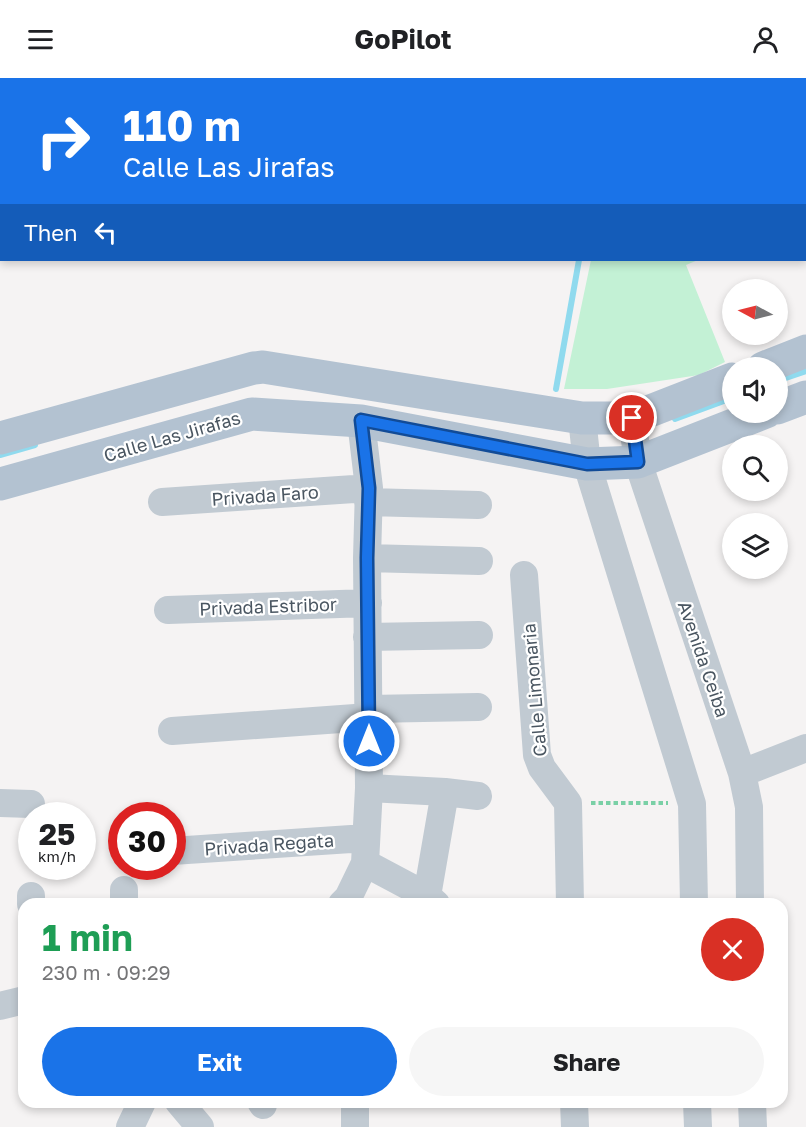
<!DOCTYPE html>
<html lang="en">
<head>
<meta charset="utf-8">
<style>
  :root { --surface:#fff; --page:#f6f6f6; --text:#202124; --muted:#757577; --accent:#1a73e8 }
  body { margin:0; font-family:"Golos Text",sans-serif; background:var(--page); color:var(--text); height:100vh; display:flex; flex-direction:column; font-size:22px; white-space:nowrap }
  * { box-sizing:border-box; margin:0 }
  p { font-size:20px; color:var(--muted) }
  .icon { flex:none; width:33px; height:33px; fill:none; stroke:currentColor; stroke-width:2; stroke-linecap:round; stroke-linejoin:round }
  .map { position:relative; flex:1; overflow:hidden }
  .sheet { position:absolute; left:18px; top:820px; width:770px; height:210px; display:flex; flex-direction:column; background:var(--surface); border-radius:18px; box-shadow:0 3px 9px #0003 }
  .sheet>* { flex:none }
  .top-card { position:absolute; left:0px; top:0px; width:807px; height:183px; box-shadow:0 3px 9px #0003; background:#1a73e8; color:#fff; overflow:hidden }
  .needle { width:39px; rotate:277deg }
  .controls { position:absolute; left:722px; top:201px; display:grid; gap:12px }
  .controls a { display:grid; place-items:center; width:66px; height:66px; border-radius:50%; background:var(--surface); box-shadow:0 3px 9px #0003; font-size:30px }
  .speed { position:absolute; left:18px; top:724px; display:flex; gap:12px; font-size:30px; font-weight:700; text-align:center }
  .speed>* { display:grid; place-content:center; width:78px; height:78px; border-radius:50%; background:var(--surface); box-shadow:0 3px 9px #0003; line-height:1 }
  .speed small { font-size:15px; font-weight:400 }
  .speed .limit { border:9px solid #d22; background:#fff; color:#111 }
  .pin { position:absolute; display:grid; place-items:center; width:51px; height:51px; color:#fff; margin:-26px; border:3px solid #fff; border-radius:50%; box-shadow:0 2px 6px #0007 }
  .me { position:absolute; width:66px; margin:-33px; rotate:0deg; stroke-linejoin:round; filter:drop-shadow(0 0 4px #0008) }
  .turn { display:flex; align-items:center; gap:21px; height:126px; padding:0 24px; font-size:27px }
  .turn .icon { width:78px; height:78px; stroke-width:2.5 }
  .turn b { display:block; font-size:42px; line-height:51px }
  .then { display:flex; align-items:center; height:57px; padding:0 24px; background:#0003; gap:12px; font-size:22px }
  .round { display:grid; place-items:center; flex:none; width:63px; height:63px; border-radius:32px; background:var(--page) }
  .overview { display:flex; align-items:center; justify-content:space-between; height:102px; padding:0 24px }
  h1 { font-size:36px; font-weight:700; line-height:45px; color:#1e9e55 }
  .action { display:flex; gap:12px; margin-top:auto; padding:12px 24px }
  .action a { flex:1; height:69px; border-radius:36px; background:var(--accent); color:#fff; font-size:24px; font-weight:700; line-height:69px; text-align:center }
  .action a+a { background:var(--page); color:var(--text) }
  header { display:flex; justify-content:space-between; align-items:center; height:78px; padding:0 24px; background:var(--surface); font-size:27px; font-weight:700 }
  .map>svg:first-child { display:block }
</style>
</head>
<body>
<header><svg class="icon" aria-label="menu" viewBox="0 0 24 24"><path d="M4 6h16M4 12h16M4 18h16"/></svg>GoPilot<svg class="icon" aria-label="person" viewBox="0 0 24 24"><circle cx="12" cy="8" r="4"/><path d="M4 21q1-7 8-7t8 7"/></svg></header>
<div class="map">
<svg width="806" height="1049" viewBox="0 0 806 1049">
  <rect width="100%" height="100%" fill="#f5f3f3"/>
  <!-- green -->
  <path fill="#c3f1d5" d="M 121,0 L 806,0 L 806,139 L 806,2 Z
    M 591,182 L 698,182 L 686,187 L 725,284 L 699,297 L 607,311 L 564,311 Z"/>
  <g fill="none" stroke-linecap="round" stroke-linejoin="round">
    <!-- stream -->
    <path stroke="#90daee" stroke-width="6" d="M 92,0 L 93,2
      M 777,303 L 806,293
      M 556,311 L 579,182
      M 675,341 L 732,320
      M 0,377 L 35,367"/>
    <!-- path -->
    <path stroke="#7ad0a6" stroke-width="4" stroke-dasharray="4.5 3" stroke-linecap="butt" d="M 591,725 L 668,725"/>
    <!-- minor -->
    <path stroke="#c1cad2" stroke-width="28" d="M 0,73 L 0,75
      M 582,340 L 587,386 L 692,726 L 694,826
      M 632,340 L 638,384 L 742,695 L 749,729 L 750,826
      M 162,424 L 369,410
      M 368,424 L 478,427
      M 367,480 L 479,483
      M 524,497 L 537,677 L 542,690 L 568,725 L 570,826
      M 168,532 L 368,525
      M 367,559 L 479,557
      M 369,631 L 478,629
      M 172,653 L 369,639
      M 742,695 L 806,670
      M 369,710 L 445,714 L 478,718
      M 0,725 L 31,726
      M 172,773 L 366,760
      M 365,785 L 427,818 L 436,826
      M 124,812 L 124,826
      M 427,818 L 445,714
      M 31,826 L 31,818
      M 342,826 L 348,820 L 365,785 L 369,710 L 367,480 L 369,410 L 361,343
      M 0,928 L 24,922
      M 179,1024 L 200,1049
      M 261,1024 L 263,1027
      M 355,1024 L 355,1049
      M 574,1024 L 575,1049
      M 697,1024 L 698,1049
      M 752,1024 L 753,1049
      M 130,1049 L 142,1024"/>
    <!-- major -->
    <path stroke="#b3c2d1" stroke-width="33" d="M 763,290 L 806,273
      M 777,330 L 806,319
      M 0,360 L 254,290 L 263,289 L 582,340 L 632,340 L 732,301
      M 0,406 L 252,336 L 361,343 L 587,386 L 638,384 L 766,334"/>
  </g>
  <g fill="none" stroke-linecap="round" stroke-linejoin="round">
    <!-- route casing -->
    <g stroke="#114b97" stroke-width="15">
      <path id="route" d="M 369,663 L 367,480 L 369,410 L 361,342 L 587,386 L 638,384 L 632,340"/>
    </g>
    <!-- route -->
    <use href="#route" stroke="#1a73e8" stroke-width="10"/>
  </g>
  <g text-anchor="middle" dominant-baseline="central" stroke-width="4.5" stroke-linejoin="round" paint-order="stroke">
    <!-- street labels -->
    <g font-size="18" fill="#4a5661" stroke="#fff">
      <text transform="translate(172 358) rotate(-16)">Calle Las Jirafas</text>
      <text transform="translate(265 417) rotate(-4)">Privada Faro</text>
      <text transform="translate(268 528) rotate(-2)">Privada Estribor</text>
      <text transform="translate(704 581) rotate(71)">Avenida Ceiba</text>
      <text transform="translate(534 612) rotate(-95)">Calle Limonaria</text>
      <text transform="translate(269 766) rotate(-4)">Privada Regata</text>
    </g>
  </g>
</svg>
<div class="controls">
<a><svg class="needle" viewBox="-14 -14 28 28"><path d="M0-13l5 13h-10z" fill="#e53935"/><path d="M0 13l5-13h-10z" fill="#757577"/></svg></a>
<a><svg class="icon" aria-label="sound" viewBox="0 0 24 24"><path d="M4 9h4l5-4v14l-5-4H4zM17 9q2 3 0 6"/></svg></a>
<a><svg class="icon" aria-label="search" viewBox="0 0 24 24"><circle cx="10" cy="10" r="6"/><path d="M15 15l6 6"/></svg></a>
<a><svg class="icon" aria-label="layers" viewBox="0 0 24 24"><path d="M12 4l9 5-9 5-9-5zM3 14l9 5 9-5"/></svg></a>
</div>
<div class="speed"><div>25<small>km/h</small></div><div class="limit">30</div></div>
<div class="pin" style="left:632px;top:340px;background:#d93025"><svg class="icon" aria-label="arrive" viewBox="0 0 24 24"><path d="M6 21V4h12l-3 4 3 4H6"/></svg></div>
<svg class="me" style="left:369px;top:663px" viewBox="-20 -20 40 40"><circle r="17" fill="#1a73e8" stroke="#fff" stroke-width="3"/><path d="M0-11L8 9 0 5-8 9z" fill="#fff"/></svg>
<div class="top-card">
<div class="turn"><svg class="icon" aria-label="right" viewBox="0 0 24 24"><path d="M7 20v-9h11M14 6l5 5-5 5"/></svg><div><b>110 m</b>Calle Las Jirafas</div></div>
<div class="then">Then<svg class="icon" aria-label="left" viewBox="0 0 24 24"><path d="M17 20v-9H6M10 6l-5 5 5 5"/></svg></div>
</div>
<section class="sheet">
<div class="overview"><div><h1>1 min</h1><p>230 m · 09:29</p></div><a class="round" style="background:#d93025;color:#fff"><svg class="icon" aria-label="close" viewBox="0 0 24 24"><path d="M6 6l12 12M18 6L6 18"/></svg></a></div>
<div class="action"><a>Exit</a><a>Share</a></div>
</section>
</div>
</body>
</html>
